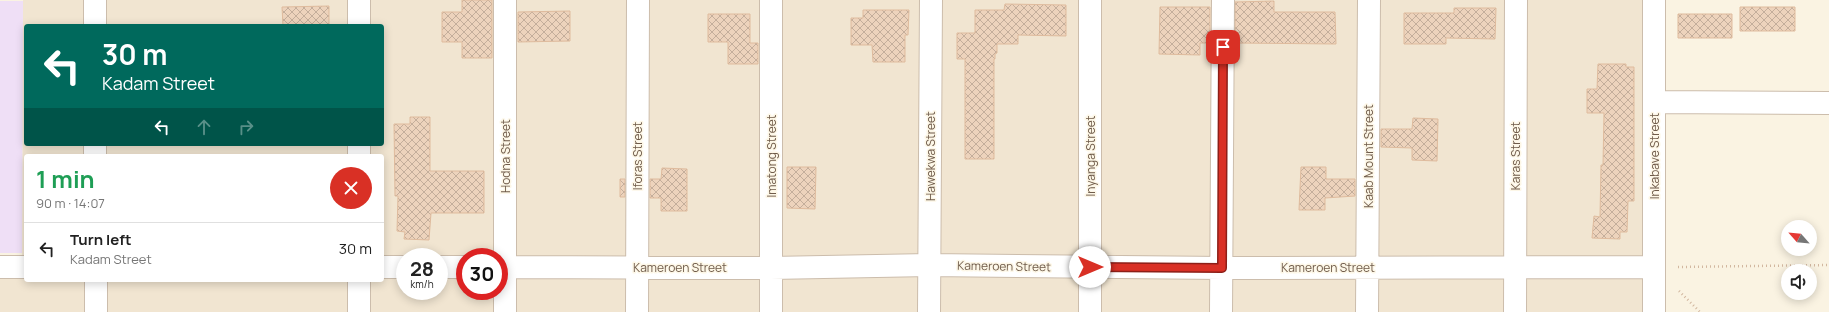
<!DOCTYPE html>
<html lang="en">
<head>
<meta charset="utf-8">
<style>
  :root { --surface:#fff; --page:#f6f6f6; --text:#222; --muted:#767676; --line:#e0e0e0 }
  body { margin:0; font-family:Manrope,sans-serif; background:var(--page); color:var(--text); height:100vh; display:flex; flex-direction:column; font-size:15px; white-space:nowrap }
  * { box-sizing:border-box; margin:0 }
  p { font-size:13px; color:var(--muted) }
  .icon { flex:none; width:22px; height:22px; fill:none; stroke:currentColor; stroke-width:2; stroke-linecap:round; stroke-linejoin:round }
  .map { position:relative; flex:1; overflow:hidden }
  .panel { position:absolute; left:24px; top:154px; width:360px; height:128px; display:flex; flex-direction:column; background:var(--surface); border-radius:4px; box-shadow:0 2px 10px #0003 }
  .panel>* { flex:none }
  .banner { position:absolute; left:24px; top:24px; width:360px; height:122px; border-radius:4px; box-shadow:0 2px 10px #0003; background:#00695c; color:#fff; overflow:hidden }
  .needle { width:26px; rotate:297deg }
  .buttons { position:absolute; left:1781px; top:220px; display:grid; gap:8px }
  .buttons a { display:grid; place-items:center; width:36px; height:36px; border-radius:50%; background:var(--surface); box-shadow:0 2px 10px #0003; font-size:20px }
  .speed { position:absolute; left:396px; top:248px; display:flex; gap:8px; font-size:20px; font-weight:700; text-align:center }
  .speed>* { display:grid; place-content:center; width:52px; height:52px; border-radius:50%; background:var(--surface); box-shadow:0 2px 10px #0003; line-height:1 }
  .speed small { font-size:10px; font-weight:400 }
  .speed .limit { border:6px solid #d22; background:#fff; color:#111 }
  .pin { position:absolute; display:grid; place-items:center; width:34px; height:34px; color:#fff; margin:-17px; border-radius:8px; box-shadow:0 2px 6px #0006 }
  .me { position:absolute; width:44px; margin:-22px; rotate:90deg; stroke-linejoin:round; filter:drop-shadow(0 0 3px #0008) }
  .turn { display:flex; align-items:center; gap:14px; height:84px; padding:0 12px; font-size:18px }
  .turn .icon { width:52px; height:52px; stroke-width:2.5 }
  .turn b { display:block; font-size:28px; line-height:34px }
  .lanes { display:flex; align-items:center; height:38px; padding:0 12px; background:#0003; justify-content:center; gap:20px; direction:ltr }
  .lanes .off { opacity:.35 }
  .round { display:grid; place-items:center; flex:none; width:42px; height:42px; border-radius:21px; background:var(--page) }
  .overview { display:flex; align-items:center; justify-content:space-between; height:68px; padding:0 12px }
  h1 { font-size:24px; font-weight:700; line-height:30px; color:#1e9e55 }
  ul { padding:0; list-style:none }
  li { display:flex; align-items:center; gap:12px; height:52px; padding:0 12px; border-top:1px solid var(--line) }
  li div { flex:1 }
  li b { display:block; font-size:15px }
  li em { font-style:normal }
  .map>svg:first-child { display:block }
</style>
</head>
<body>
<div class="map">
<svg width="1829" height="312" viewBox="0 0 1829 312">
  <defs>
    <pattern id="building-cross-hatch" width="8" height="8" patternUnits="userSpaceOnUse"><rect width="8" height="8" fill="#edd3bc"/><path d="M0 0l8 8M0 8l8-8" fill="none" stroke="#c4ae9b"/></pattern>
  </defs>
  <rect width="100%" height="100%" fill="#faf3e2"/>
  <!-- residential -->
  <path fill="#f1e5d1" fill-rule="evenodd" d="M 23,0 L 1655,0 L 1655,312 L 0,312 L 0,265 L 22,264 ZM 26,26 L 382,26 L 382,144 L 26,144 ZM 26,156 L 382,156 L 382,280 L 26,280 ZM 405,257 L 439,257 L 439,291 L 405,291 ZM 465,257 L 499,257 L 499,291 L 465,291 Z"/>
  <!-- education -->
  <path fill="#efdff6" d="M 0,1 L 23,1 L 22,253 L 0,253 Z"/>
  <!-- building -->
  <path fill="url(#building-cross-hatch)" stroke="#dfbb9d" d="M 462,0 L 492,0 L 492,58 L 462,58 L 462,42 L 442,42 L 442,12 L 462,12 Z
    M 1274,1 L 1274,12 L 1335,12 L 1336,44 L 1235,43 L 1235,2 Z
    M 1005,4 L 1066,5 L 1066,36 L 1018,35 L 1018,44 L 997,44 L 997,53 L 995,54 L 995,59 L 994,59 L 994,159 L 965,159 L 965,59 L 957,59 L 957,33 L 975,33 L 975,10 L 1004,10 Z
    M 329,6 L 329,26 L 283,26 L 282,7 Z
    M 1160,7 L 1210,7 L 1210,43 L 1200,43 L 1200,55 L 1159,54 Z
    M 1740,7 L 1795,7 L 1795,31 L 1740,31 Z
    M 1454,8 L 1496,8 L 1495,39 L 1446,38 L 1446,44 L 1404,44 L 1404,13 L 1454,13 Z
    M 863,10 L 909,10 L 908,35 L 905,35 L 905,62 L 873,62 L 872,45 L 851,45 L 851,18 L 863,18 Z
    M 570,11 L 570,41 L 518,42 L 518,12 Z
    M 708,14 L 750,14 L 750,43 L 758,43 L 758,64 L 728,64 L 728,42 L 708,42 Z
    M 1678,14 L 1732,14 L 1732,38 L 1678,38 Z
    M 1598,64 L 1626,64 L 1626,67 L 1634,67 L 1634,201 L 1628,201 L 1627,232 L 1620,232 L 1620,239 L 1592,238 L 1594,216 L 1600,217 L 1601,165 L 1603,165 L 1604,113 L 1587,113 L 1587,89 L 1597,89 Z
    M 410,117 L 430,117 L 430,171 L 484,171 L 484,213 L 431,213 L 429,240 L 404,239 L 405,232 L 397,231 L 398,196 L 395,196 L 394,124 L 410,124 Z
    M 1413,118 L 1438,119 L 1437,161 L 1412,160 L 1412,148 L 1381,147 L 1381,129 L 1412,129 Z
    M 787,167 L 816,167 L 815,209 L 787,208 Z
    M 1301,167 L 1326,167 L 1326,179 L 1355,179 L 1355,196 L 1325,198 L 1325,210 L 1299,210 Z
    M 662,168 L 687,169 L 687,211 L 661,211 L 661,198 L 650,198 L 650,179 L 661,179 Z
    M 620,179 L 625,179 L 625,197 L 620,197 Z"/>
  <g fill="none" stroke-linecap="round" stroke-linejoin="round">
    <!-- minor casing -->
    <g stroke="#ccbdac" stroke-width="24">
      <path id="minor" d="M 95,0 L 95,26
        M 359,0 L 359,26
        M 505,0 L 505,312
        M 771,0 L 771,312
        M 1090,0 L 1090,312
        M 1654,102 L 1829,103
        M 95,144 L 95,156
        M 359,144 L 359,156
        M 0,267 L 26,267
        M 382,267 L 405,267
        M 439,267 L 465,267
        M 499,267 L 771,268 L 929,265 L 1222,268 L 1654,267
        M 96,312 L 96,280
        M 359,312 L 359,280
        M 637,312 L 638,0
        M 929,312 L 931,0
        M 1221,312 L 1223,0
        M 1367,312 L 1369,0
        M 1515,312 L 1516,0
        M 1654,312 L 1654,0"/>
    </g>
    <!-- path -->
    <path stroke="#d2b79f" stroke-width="2.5" stroke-dasharray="1 3" stroke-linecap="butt" d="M 1678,267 L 1829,265
      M 1679,291 L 1700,312"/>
    <!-- minor -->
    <use href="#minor" stroke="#fff" stroke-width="22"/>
  </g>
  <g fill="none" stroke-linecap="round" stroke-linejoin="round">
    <!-- route casing -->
    <g stroke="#8d1f18" stroke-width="10">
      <path id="route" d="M 1090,267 L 1222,268 L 1223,47"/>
    </g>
    <!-- route -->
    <use href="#route" stroke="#d93025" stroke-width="7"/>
  </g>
  <g text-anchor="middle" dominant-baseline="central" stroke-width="3" stroke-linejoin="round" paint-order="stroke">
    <!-- street labels -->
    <g font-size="12" fill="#6f5b4a" stroke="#fdf7e7">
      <text transform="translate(505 156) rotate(-90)">Hodna Street</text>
      <text transform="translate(637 156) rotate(-90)">Iforas Street</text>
      <text transform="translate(771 156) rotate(-90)">Imatong Street</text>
      <text transform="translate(930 156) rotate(-90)">Hawekwa Street</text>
      <text transform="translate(1090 156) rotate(-90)">Inyanga Street</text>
      <text transform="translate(1368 156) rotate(-90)">Kaab Mount Street</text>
      <text transform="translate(1515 156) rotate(-90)">Karas Street</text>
      <text transform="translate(1654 156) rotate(-90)">Inkabave Street</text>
      <text transform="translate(1004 266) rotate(1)">Kameroen Street</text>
      <text x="680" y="267">Kameroen Street</text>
      <text x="1328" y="267">Kameroen Street</text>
    </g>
  </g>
</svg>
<div class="buttons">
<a><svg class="needle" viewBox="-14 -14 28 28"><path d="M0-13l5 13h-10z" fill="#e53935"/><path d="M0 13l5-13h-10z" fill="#767676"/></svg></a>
<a><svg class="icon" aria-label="sound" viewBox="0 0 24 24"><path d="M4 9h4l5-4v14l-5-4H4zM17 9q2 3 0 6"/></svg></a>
</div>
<div class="speed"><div>28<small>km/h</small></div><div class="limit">30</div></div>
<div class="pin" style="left:1223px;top:47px;background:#d93025"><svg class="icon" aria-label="arrive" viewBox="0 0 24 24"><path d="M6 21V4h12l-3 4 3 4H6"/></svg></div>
<svg class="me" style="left:1090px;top:267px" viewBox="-20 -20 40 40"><circle r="19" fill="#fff"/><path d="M0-13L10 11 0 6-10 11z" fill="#d93025"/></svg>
<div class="banner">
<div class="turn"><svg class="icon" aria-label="left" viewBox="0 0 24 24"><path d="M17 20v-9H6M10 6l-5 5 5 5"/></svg><div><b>30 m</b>Kadam Street</div></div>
<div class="lanes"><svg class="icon" aria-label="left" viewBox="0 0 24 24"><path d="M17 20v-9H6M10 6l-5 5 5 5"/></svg><svg class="icon off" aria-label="ahead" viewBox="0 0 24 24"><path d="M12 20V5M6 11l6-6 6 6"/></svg><svg class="icon off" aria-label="right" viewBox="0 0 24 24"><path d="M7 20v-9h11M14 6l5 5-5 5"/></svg></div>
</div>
<section class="panel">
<div class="overview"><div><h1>1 min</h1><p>90 m · 14:07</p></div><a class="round" style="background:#d93025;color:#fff"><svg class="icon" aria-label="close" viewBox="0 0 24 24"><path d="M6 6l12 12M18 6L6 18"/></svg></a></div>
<ul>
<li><svg class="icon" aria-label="left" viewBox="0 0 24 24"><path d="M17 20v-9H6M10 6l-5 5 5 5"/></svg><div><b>Turn left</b><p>Kadam Street</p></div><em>30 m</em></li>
</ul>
</section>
</div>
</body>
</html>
